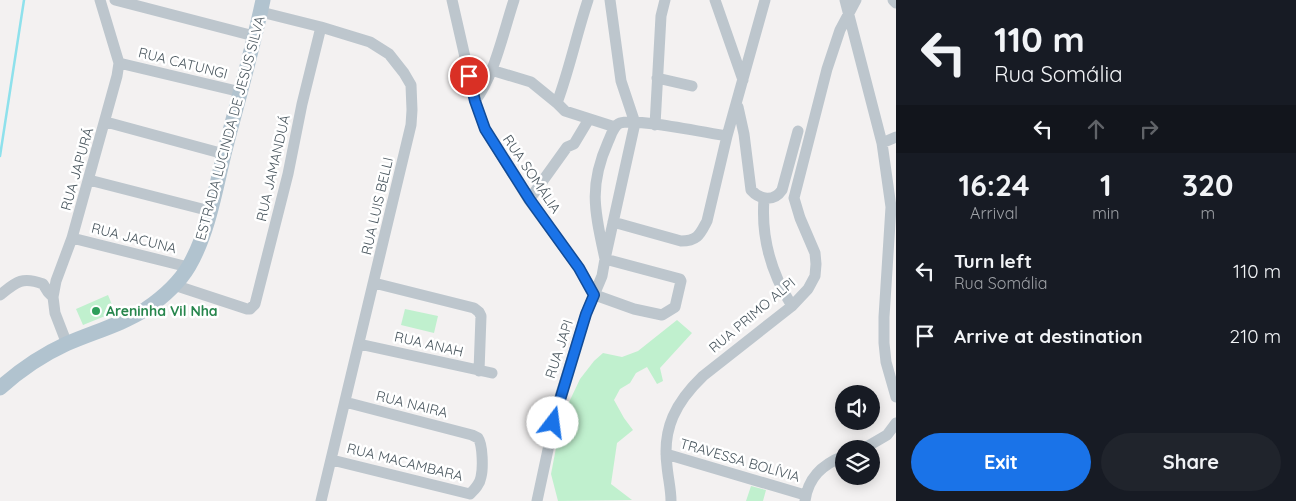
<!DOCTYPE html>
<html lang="en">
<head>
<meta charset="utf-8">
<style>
  :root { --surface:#171b24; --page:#20242c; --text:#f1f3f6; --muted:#9ea1a6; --accent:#1a73e8 }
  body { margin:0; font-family:Quicksand,sans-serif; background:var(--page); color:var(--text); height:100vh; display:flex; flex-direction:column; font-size:19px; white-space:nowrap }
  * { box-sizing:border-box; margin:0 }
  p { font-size:16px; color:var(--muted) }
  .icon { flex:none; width:28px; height:28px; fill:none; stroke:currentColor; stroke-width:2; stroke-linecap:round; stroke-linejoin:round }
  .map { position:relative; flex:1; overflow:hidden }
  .side { display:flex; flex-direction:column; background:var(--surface); width:400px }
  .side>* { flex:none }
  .top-card { background:#171b24; color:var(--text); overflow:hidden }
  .controls { position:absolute; left:835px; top:385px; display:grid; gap:10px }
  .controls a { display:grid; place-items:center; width:45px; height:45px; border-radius:50%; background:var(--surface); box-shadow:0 2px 12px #0003; font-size:25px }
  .pin { position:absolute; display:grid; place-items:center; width:42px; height:42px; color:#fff; margin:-21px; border:2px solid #fff; border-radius:50%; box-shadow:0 1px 5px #0007 }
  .me { position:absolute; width:55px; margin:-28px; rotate:15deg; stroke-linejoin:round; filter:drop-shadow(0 0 4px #0008) }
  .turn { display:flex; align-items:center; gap:18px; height:105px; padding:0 15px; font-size:22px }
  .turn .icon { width:65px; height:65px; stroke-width:2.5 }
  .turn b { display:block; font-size:35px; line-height:42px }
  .lanes { display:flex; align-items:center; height:48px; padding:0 15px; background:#0003; justify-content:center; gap:25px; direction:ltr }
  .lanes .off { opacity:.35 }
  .eta { display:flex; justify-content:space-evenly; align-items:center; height:85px; text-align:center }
  .eta b { font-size:30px; font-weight:700; line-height:35px }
  .cta { display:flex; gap:10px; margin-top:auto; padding:10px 15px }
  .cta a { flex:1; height:58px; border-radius:30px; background:var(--accent); color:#fff; font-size:20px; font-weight:700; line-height:58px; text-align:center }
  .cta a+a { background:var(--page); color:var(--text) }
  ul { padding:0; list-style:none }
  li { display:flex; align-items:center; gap:15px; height:65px; padding:0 15px }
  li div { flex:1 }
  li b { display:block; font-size:19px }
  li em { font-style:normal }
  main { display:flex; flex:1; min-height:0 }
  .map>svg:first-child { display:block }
</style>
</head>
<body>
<main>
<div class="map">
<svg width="896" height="501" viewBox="0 0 896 501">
  <rect width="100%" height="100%" fill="#f3f1f1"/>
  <!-- green -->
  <path fill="#c0f0ce" d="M 108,295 L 115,312 L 83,325 L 76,309 Z
    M 405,309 L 438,316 L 434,333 L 401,325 Z
    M 677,320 L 692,333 L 660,368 L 663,381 L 657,384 L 647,367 L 636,373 L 630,383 L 620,389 L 614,400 L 624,418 L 633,430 L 617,443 L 611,484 L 632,500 L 558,501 L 551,474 L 562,417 L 580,379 L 594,361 L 603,353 L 622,357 L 638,351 Z
    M 751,486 L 766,490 L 763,501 L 746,501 Z"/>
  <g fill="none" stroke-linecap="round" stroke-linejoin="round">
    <!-- stream -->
    <path stroke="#8ee1ec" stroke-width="2.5" d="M 0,156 L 24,0"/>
    <!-- minor -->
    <path stroke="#bdc6cd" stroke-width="11" d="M 115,0 L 254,36
      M 452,0 L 475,101 L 485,129 L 529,200 L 579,268 L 595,295
      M 588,0 C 577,33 570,67 558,100 L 558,104 L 565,111 L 615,127
      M 610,0 L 621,81 L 635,123
      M 715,0 L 743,80
      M 845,0 L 882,143 L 891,207 L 884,317 L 884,343 L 886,362 L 896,397
      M 893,0 L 896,3
      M 261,12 L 321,27 L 370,42 L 389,54 L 404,73 L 411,85 L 412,110 L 411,125 L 321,501
      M 119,63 L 241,92
      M 491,70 L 531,82 L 558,104
      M 657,78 L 692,86
      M 475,101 C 494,77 504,30 514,0
      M 738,107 L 744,134 L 751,190 C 760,200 774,202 782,190 L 798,131
      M 106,122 L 224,154
      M 655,125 L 661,16 L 665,0
      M 882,143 L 896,137
      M 89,180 L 210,211
      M 764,199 C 761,237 771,273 792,306
      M 529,200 L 567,147 L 574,144 L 589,119
      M 613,222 L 681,241 C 698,241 700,234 707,221 L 727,136 L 765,0
      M 72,238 L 188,267
      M 374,283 L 474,308 L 479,312 L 481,316 L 479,371
      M 174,285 L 247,309 L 250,309 L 255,304 L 288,174 L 302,104 L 321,27
      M 0,295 C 16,282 22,276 43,284 L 48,292 L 53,297
      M 595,295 L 634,309 L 662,315 L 675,307 L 681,281 L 680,279 L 605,259 C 595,212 588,187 608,142 C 611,136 613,126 620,123 C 638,118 706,133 727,136
      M 67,344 L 55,313 L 53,297 L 56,281 L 72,238 L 117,76 L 119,63 L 100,0
      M 359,344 L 492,373
      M 863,449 L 887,435 L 896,423
      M 666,454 L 805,495
      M 332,460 L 470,494 C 475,489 480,484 481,477 C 483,469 483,445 478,438 L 472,435 L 345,402
      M 537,501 L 558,403 L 586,314 L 602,276 L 605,259 L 635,123
      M 671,501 C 671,489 668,478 667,466 C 662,428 676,402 703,376 L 792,306 L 808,289 L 815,276 L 816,264 L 815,253 L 800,218 L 794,198 L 827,69 L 840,30 L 856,0
      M 805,501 C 808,477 823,464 844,456"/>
    <!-- major -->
    <path stroke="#b1c3cf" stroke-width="15" d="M 0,388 C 20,370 42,355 66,344 C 93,332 121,325 146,309 C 162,298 179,283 189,266 C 208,233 215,192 224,154 C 237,103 252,52 263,0"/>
  </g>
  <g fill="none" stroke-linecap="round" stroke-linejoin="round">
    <!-- route casing -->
    <g stroke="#114b97" stroke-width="12">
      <path id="route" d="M 469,76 L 475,101 L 485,129 L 530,200 L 579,268 L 594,295 L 586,314 L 553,423"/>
    </g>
    <!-- route -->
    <use href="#route" stroke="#1a73e8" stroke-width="9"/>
  </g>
  <!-- markers -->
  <circle fill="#2e9e5b" stroke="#fff" stroke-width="2" cx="96" cy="311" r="5"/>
  <g text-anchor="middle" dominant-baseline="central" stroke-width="5" stroke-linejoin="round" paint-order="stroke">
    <!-- street labels -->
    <g font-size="14" fill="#49565e" stroke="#fff">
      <text transform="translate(183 63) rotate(14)">RUA CATUNGI</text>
      <text transform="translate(230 128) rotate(-75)">ESTRADA LUCINDA DE JESUS SILVA</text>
      <text transform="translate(273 168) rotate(-77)">RUA JAMANDUÁ</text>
      <text transform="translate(77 169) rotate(-74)">RUA JAPURÁ</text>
      <text transform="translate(532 174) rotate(56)">RUA SOMÁLIA</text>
      <text transform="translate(377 206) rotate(-77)">RUA LUIS BELLI</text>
      <text transform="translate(134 238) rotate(14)">RUA JACUNA</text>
      <text transform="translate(752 315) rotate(-40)">RUA PRIMO ALPI</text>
      <text transform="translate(429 344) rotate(13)">RUA ANAH</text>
      <text transform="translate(559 349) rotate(-72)">RUA JAPI</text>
      <text transform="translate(412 404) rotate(14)">RUA NAIRA</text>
      <text transform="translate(740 460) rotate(16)">TRAVESSA BOLÍVIA</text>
      <text transform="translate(405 462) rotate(14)">RUA MACAMBARA</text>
    </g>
    <!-- leisure labels -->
    <g font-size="14" font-weight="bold" fill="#27864d" stroke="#fff" text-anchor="start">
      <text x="106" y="311">Areninha Vil Nha</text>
    </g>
  </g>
</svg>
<div class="controls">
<a><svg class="icon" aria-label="sound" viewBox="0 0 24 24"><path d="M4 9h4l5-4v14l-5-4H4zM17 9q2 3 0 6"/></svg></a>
<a><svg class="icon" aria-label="layers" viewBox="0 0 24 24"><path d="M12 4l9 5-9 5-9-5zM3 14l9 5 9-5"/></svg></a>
</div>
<div class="pin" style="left:469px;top:76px;background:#d93025"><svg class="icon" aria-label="arrive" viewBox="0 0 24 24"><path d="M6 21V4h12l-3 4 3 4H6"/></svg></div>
<svg class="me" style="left:553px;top:423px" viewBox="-20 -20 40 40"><circle r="19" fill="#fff"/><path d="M0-13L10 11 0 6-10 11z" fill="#1a73e8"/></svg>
</div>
<section class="side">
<div class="top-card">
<div class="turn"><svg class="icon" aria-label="left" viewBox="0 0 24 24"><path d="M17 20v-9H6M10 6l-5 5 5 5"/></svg><div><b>110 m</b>Rua Somália</div></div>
<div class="lanes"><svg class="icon" aria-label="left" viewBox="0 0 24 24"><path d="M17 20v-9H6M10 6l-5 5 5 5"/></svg><svg class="icon off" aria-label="ahead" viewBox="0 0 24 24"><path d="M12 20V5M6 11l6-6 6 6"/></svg><svg class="icon off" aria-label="right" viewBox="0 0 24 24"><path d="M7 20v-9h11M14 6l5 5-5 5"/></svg></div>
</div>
<div class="eta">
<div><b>16:24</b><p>Arrival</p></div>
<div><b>1</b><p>min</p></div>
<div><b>320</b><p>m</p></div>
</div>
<ul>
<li><svg class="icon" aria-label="left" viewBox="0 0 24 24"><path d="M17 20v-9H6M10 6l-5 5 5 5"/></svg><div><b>Turn left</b><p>Rua Somália</p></div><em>110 m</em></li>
<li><svg class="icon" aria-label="arrive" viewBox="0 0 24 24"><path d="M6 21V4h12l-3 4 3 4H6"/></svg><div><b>Arrive at destination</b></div><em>210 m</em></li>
</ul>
<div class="cta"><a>Exit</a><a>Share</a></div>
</section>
</main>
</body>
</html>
